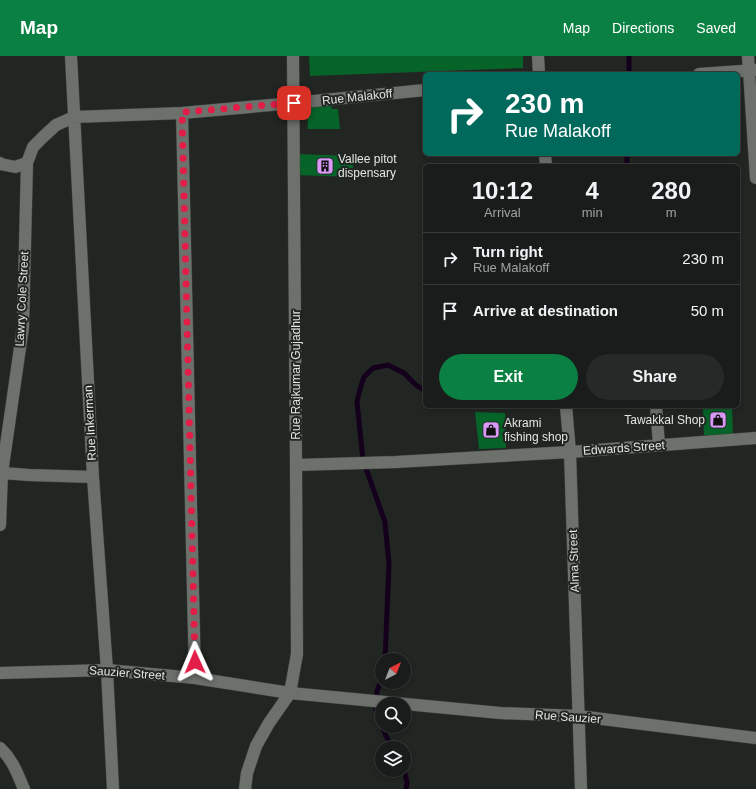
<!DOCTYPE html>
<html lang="en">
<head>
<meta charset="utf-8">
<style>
  :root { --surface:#191c1a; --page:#262927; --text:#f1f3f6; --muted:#9fa1a2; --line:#373a39; --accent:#0b8043 }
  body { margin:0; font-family:Helvetica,sans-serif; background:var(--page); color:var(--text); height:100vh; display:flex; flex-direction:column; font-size:15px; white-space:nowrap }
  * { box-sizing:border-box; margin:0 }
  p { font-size:13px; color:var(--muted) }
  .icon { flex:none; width:22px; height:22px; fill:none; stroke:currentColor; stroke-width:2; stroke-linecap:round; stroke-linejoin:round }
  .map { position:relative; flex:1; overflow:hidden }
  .details { position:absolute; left:423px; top:108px; width:317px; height:244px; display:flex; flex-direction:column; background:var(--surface); border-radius:6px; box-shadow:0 2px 6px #0003,0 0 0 1px var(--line) }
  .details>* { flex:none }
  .hud { position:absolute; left:423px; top:16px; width:317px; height:84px; border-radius:6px; box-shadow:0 2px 6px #0003,0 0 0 1px var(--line); background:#00695c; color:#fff; overflow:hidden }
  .needle { width:26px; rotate:42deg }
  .fabs { position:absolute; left:375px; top:597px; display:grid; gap:8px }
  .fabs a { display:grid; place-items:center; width:36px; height:36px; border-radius:50%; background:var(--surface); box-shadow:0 2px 6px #0003,0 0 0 1px var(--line); font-size:20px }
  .pin { position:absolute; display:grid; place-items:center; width:34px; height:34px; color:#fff; margin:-17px; border-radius:8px; box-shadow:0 2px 6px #0006 }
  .me { position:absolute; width:44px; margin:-22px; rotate:359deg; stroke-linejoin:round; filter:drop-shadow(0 0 3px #0008) }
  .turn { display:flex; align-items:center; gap:14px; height:84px; padding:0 16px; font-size:18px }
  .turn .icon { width:52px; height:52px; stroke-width:2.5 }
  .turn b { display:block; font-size:28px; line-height:34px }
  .eta { display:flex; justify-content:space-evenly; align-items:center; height:68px; text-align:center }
  .eta b { font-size:24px; font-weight:700; line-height:28px }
  .cta { display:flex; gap:8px; margin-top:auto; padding:8px 16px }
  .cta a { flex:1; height:46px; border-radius:24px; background:var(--accent); color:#fff; font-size:16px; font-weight:700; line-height:46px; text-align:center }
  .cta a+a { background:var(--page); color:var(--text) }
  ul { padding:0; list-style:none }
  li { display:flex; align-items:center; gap:12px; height:52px; padding:0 16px; border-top:1px solid var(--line) }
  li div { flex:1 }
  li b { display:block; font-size:15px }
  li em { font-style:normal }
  header { display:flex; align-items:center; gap:24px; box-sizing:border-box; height:56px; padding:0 20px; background:var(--accent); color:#fff }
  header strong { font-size:19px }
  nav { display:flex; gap:22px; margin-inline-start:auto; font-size:14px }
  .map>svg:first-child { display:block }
</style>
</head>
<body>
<header>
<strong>Map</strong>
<nav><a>Map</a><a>Directions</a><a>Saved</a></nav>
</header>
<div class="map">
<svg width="756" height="733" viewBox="0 0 756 733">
  <rect width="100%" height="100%" fill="#212622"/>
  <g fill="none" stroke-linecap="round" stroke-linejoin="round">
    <!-- stream -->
    <path stroke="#14001d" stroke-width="5" d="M 629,18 L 629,0
      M 627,110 L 627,98
      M 385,604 L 389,508 L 385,466 L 363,404 L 357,346 L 360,333 L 364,321 L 373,312 L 388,309 L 404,317 L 416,329 L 425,335
      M 382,623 L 377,635 L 376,653 L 382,669
      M 382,670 L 386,680 L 393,692
      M 404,714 L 407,726 L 406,733"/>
  </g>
  <!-- building -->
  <path fill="#066429" d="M 309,0 L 523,0 L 523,12 L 310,20 Z
    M 331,50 L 332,53 L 338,53 L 340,73 L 308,73 L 307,56 L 312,51 Z
    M 297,98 L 353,100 L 353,121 L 296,119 Z
    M 703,350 L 732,350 L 733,379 L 704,379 Z
    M 475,356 L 505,357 L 506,392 L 479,393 Z"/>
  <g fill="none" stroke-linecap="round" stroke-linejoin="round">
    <!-- minor casing -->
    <g stroke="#3f423f" stroke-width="13">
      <path id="minor" d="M 71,0 L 93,421 L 107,614 L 113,733
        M 538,0 L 539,18
        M 748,0 L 756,122
        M 699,18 L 756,14
        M 182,57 L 195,622
        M 545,98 L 546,110
        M 0,107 L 1,108 L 15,111 L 27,107
        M 566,350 L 570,396 L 581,733
        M 656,350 L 659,389
        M 296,409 L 396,406 L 570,396 L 756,382
        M 2,417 L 29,419 L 93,421
        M 0,469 L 2,417 L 23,271 L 27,107 L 33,91 L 43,81 L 56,69 L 74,61 L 182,57 L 294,47 L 425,34
        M 0,617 L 107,614 L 195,622 L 290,637 L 500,657 L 578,660 L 756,682
        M 0,692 C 13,704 17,717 24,733
        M 245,733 L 247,717 L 256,690 L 269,667 L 290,637 L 297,598 L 296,409 L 293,0"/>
    </g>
    <!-- minor -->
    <use href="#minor" stroke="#6c716c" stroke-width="12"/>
  </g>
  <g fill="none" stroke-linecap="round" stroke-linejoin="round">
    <!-- route -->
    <path stroke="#e11d48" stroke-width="7" stroke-dasharray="0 12.6" d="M 195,606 L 182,56 L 294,47"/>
  </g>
  <!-- icons -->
  <defs>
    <g id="building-square" transform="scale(0.9)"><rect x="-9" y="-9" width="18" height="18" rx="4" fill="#d99af7" stroke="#212622"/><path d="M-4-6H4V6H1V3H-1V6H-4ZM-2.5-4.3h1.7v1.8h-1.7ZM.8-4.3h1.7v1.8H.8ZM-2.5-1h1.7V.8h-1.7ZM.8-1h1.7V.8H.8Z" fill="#111"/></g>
    <g id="shop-square" transform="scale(0.9)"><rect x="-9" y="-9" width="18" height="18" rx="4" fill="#d99af7" stroke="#212622"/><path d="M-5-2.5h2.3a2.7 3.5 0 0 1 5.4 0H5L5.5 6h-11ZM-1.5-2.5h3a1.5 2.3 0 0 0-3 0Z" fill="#111"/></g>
  </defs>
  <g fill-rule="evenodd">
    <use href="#building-square" x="325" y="110"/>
    <use href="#shop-square" x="718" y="364"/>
    <use href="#shop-square" x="491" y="374"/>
  </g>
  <g text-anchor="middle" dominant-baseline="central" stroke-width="4" stroke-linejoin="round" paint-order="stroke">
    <!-- street labels -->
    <g font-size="12" fill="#e2e5e2" stroke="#212622">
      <text transform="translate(357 41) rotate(-6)">Rue Malakoff</text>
      <text transform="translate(22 243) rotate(-87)">Lawry Cole Street</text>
      <text transform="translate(296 319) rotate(-90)">Rue Rajkumar Gujadhur</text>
      <text transform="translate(90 367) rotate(-93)">Rue Inkerman</text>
      <text transform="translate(624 392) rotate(-4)">Edwards Street</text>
      <text transform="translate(574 505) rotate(-92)">Alma Street</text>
      <text transform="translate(127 617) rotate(4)">Sauzier Street</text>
      <text transform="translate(568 661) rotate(4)">Rue Sauzier</text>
    </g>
    <!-- poi labels -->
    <g font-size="12" fill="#e2e5e2" stroke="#212622" text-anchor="start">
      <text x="338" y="103">Vallee pitot<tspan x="338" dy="14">dispensary</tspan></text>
      <text x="705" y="364" text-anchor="end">Tawakkal Shop</text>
      <text x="504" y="367">Akrami<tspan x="504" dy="14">fishing shop</tspan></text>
    </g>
  </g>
</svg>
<div class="fabs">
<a><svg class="needle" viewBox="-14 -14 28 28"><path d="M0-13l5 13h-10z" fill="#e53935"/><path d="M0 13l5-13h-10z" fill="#9fa1a2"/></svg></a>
<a><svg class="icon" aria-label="search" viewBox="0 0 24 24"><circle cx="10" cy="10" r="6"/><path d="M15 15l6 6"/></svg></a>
<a><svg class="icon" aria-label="layers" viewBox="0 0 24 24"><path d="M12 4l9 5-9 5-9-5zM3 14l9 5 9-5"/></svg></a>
</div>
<div class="pin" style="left:294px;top:47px;background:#d93025"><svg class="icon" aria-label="arrive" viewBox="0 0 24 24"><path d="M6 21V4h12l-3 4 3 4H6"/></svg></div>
<svg class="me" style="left:195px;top:606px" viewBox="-20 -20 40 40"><path d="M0-17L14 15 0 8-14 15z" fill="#e11d48" stroke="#fff" stroke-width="4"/></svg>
<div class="hud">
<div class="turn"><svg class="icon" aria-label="right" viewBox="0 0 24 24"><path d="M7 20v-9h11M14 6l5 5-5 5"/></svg><div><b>230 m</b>Rue Malakoff</div></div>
</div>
<section class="details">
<div class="eta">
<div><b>10:12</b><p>Arrival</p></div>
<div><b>4</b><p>min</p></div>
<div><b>280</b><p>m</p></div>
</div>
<ul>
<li><svg class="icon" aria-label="right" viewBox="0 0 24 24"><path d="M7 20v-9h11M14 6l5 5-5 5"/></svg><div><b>Turn right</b><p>Rue Malakoff</p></div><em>230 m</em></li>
<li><svg class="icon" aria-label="arrive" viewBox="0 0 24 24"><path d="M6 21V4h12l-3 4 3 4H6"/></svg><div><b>Arrive at destination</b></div><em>50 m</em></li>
</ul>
<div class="cta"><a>Exit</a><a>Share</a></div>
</section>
</div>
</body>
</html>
